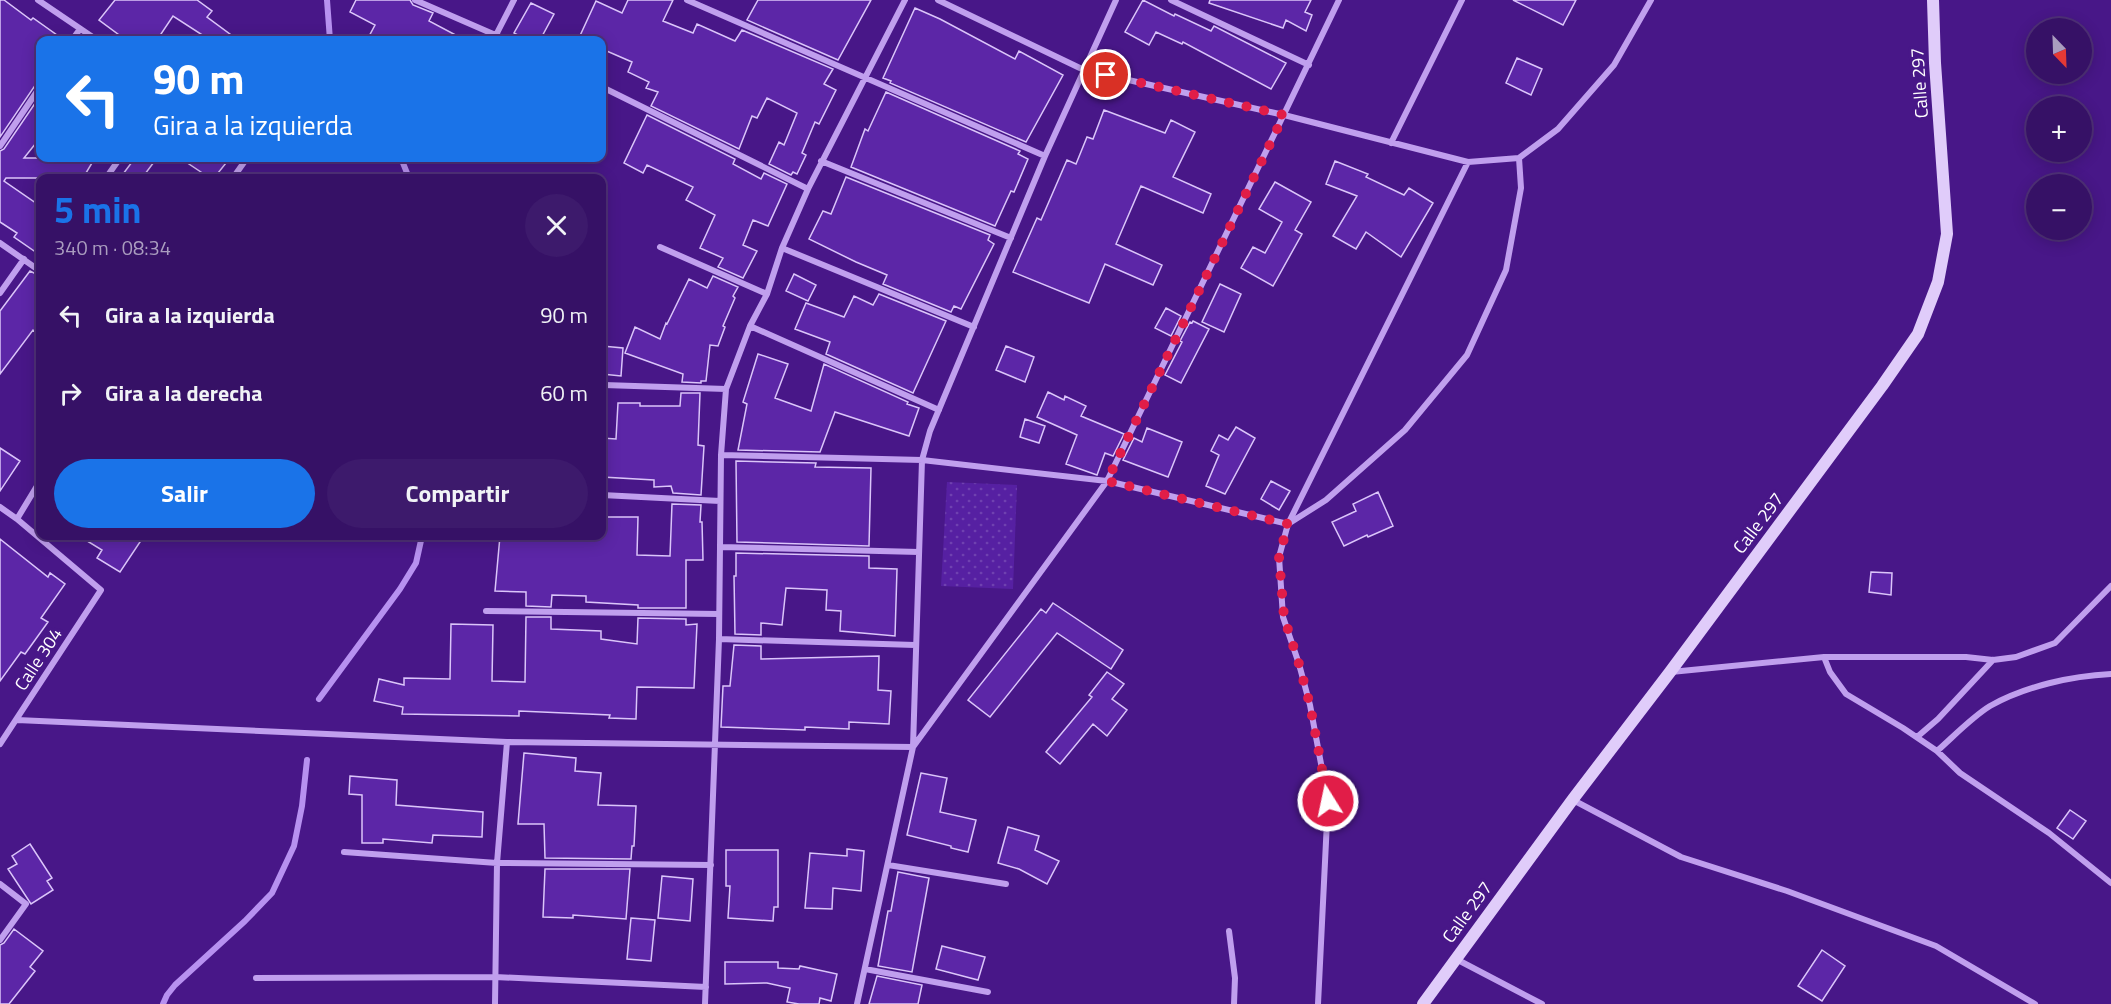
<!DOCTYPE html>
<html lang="es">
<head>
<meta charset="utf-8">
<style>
  :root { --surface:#361166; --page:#3d1a6c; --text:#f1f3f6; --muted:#aa9dbf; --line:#50317a; --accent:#1a73e8 }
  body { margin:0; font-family:"Titillium Web",sans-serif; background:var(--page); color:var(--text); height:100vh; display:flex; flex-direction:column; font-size:22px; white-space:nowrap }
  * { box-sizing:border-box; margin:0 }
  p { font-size:20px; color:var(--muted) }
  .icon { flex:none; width:33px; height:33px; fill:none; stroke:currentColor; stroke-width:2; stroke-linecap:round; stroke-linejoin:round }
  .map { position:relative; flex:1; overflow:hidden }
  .drawer { position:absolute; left:36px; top:174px; width:570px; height:366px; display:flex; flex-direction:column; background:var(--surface); border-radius:12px; box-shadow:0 3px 15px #0003,0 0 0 2px var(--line) }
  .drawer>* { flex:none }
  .hud { position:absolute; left:36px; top:36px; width:570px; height:126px; border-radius:12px; box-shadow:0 3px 15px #0003,0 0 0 2px var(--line); background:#1a73e8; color:#fff; overflow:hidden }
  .needle { width:39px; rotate:157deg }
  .tools { position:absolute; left:2026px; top:18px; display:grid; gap:12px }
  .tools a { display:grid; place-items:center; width:66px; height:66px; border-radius:50%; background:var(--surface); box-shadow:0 3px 15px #0003,0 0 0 2px var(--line); font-size:30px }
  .pin { position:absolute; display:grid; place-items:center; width:51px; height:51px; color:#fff; margin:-26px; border:3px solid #fff; border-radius:50%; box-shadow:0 2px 6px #0007 }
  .me { position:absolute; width:66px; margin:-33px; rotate:350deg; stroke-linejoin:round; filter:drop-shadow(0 0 4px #0008) }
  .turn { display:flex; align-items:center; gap:21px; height:126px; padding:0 18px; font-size:27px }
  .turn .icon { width:78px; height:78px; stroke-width:2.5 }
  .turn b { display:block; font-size:42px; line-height:51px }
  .round { display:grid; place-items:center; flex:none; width:63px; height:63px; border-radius:32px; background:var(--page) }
  .overview { display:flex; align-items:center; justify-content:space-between; height:102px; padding:0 18px }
  h1 { font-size:36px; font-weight:700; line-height:45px; color:var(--accent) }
  .action { display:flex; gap:12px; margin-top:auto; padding:12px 18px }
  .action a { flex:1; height:69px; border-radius:36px; background:var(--accent); color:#fff; font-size:24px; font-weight:700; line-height:69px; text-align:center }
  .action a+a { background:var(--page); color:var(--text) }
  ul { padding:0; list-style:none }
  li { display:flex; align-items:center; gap:18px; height:78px; padding:0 18px }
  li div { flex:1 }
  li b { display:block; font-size:22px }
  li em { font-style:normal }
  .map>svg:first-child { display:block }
</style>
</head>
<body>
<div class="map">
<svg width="2111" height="1004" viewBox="0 0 2111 1004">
  <defs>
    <pattern id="park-dots" width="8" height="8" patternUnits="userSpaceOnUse" patternTransform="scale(1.5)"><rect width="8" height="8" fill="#5620a2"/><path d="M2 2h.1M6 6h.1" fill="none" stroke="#6f41b0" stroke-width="1.8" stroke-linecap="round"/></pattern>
  </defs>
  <rect width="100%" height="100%" fill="#481788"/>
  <!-- park -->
  <path fill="url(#park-dots)" d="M 947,482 L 1017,485 L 1013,589 L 941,586 Z"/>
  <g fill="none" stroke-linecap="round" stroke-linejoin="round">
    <!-- stream -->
    <path stroke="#b791f0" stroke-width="6" d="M 327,0 L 330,40
      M 401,158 L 409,178
      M 319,699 L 400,589 L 416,563 L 422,536
      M 163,1004 L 167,995 L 175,985 L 245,921 L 272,893 L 294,846 L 302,806 L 307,760"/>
  </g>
  <!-- building -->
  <path fill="#5c26a7" stroke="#dbc5fa" stroke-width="1.5" d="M 0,0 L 4,0 L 31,20 L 33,18 L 64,40 L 40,40 L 40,82 L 36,84 L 0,137 Z
    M 115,0 L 197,0 L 212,11 L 207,17 L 238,40 L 210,40 L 173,16 L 157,40 L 126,40 L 99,20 Z
    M 356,0 L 410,0 L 413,5 L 433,13 L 429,21 L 465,40 L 367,40 L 375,25 L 350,12 Z
    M 628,0 L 673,0 L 663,21 L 693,33 L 697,24 L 735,41 L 742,30 L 833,69 L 824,84 L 836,90 L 819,124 L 815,122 L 802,153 L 806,155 L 797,174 L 793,172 L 791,175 L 769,164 L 779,142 L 784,145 L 797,113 L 767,98 L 757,118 L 752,116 L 739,149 L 651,106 L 658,92 L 646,88 L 649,82 L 628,72 L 632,62 L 602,49 L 602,40 L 578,40 L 596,1 L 622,13 Z
    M 758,0 L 871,0 L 838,60 L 747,20 Z
    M 1143,0 L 1174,16 L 1175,14 L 1211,31 L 1214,26 L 1286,63 L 1271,89 L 1183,42 L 1182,44 L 1156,32 L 1149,45 L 1125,32 Z
    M 1210,0 L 1311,0 L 1305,12 L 1312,15 L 1306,31 L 1286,20 L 1283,28 L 1209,3 Z
    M 1513,0 L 1576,0 L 1563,25 Z
    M 531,3 L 554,14 L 540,40 L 527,40 L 514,33 Z
    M 915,8 L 940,19 L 1015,59 L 1019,51 L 1063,75 L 1026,142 L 890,83 L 891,81 L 883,78 Z
    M 1517,58 L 1542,69 L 1531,95 L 1506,83 Z
    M 886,92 L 1020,151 L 1018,154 L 1028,159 L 1014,192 L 1011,191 L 995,226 L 851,167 L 865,129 L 868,131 Z
    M 40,96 L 40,138 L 24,158 L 95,158 L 83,178 L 6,178 L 4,181 L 40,206 L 40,255 L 14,237 L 17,233 L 0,222 L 0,151 L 4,149 Z
    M 1104,110 L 1165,133 L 1171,120 L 1195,132 L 1173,177 L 1211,194 L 1203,213 L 1141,186 L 1116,244 L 1162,265 L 1153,285 L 1105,264 L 1089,303 L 1013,272 L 1037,218 L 1041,220 L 1067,160 L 1076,164 L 1087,137 L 1093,139 Z
    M 647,115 L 735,159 L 733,164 L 761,179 L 764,173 L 787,184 L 768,226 L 753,220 L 743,245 L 757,251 L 743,278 L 718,267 L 723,258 L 700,248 L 715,215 L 686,200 L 693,187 L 647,165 L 643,173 L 624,163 Z
    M 135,158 L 157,158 L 142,178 L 120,178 Z
    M 180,158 L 230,158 L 214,178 L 210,178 Z
    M 1335,161 L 1368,174 L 1366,177 L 1404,195 L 1409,188 L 1433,203 L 1401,257 L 1366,232 L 1356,249 L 1333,236 L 1357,196 L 1326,184 Z
    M 846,177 L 990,235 L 988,240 L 994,244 L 961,309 L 954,306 L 951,312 L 883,284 L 887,275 L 856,262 L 809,239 L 823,211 L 831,214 Z
    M 1275,182 L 1311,202 L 1295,230 L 1302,234 L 1273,286 L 1241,268 L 1253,247 L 1265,253 L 1282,222 L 1259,209 Z
    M 30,271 L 40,276 L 40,336 L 33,330 L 0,374 L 0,311 Z
    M 794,274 L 816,285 L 808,301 L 786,291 Z
    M 713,276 L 738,287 L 733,296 L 735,298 L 723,326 L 725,327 L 718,346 L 710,345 L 706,381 L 701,381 L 701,383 L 682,382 L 683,374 L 625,353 L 635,327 L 660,339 L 666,323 L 667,324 L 689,279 L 707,288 Z
    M 1220,284 L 1241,294 L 1224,332 L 1202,322 Z
    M 879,294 L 946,321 L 913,393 L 826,354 L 830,342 L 795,329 L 806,303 L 844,317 L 854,296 L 873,305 Z
    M 1166,308 L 1181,316 L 1171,336 L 1155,328 Z
    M 1193,321 L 1209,329 L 1181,383 L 1165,375 L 1182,342 L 1180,341 L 1190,322 L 1192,323 Z
    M 602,346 L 623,348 L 621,376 L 602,374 Z
    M 1006,346 L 1034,357 L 1025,382 L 996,370 Z
    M 758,354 L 788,364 L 775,398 L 811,411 L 824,364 L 908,402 L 907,404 L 919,408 L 909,436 L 835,412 L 820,452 L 738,450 L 747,404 L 743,402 Z
    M 1048,392 L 1064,400 L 1065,396 L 1086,406 L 1081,416 L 1124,434 L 1113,456 L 1105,453 L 1097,475 L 1066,464 L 1077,435 L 1037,417 Z
    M 681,393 L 700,393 L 698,445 L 704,446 L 701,495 L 673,493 L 671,486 L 654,487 L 654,480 L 602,477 L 602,438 L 616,439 L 618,403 L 640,403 L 640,406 L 680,406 Z
    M 1025,419 L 1045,426 L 1039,443 L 1020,437 Z
    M 1236,427 L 1255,438 L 1225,494 L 1206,486 L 1219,455 L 1211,451 L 1219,435 L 1228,440 Z
    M 1147,428 L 1182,442 L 1168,477 L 1123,460 L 1134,438 L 1142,442 Z
    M 0,448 L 20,461 L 0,491 Z
    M 736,461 L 816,463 L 815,467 L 871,468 L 869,546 L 737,542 Z
    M 1271,481 L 1290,491 L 1279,510 L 1261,499 Z
    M 1378,492 L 1393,526 L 1368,537 L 1367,535 L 1344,546 L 1332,522 L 1356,511 L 1353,504 Z
    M 672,504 L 701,505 L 700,522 L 702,522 L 703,560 L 686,560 L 686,608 L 638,608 L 638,605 L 586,602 L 586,596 L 552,595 L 551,607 L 526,606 L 526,592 L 495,591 L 500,536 L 602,536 L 602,517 L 638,517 L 637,555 L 670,556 Z
    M 79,536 L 144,536 L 120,572 L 97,558 L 102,550 Z
    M 0,539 L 48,577 L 50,573 L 65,584 L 41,618 L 48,622 L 25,654 L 21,652 L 0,681 Z
    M 736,553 L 869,556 L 869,568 L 897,569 L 895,636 L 840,631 L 841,611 L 826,610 L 827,590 L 786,588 L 782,625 L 761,623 L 761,635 L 735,634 L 734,576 L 736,576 Z
    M 1871,572 L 1892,573 L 1891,595 L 1869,592 Z
    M 1053,603 L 1123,650 L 1111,669 L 1057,633 L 990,717 L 968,700 L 1041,609 L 1046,613 Z
    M 526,617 L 551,617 L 551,629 L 601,631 L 601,639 L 637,644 L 638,618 L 686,619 L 686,625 L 697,624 L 694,688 L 637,687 L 636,719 L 609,718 L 610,715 L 519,711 L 519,716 L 402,714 L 403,707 L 374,701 L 379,679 L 404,685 L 404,678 L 450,679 L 451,624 L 493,625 L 492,681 L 525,682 Z
    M 734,645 L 761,646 L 761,659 L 879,656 L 878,690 L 891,691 L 889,724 L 849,722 L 849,729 L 805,727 L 805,730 L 721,727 L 723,686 L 730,686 Z
    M 1107,672 L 1124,684 L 1112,699 L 1127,710 L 1107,736 L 1093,724 L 1060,764 L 1046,752 L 1092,697 L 1089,695 Z
    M 524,753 L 576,758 L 575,771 L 601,773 L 598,805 L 636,806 L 634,846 L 632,846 L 631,859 L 545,858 L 544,824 L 518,824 Z
    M 921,773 L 947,778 L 940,812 L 976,820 L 968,852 L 951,848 L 951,846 L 907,835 Z
    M 350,776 L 397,780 L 396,805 L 483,812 L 482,837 L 433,835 L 432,843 L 383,839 L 383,843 L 362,843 L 362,795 L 349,794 Z
    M 2070,810 L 2086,821 L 2073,839 L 2057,828 Z
    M 1008,827 L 1039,836 L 1035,850 L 1059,861 L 1047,884 L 1019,869 L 998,863 Z
    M 30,844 L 52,878 L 47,881 L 53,890 L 31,904 L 8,869 L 17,864 L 12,856 Z
    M 847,849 L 864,851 L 861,891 L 833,888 L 832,909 L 805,908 L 810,853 L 847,856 Z
    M 726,850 L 778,850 L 778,907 L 774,907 L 773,921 L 728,918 L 730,886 L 726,886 Z
    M 545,869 L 630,869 L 626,919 L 573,915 L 573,918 L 543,917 Z
    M 898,872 L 929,878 L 912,972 L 878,966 L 888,911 L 891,911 Z
    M 662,876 L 693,879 L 690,921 L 658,918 Z
    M 631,918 L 655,920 L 651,961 L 627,959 Z
    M 14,929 L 43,951 L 30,967 L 35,971 L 9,1004 L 0,1004 L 0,945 L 4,943 Z
    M 942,946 L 985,957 L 978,980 L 936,969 Z
    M 1822,950 L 1845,966 L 1822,1001 L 1798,986 Z
    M 725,962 L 778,962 L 778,968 L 799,969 L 800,966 L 837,974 L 831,1001 L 820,998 L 819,1004 L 799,1004 L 787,1002 L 790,988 L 767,983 L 725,984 Z
    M 877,976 L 922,985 L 918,1004 L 869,1004 Z"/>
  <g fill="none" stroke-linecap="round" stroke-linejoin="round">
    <!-- street -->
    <path stroke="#c09fee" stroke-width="6" d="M 38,0 L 97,40
      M 415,0 L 507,40
      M 687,0 L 1045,156
      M 938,0 L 1084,70 L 1284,115 L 1468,162 L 1519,158 L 1558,129 L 1614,65 L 1651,0
      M 1171,0 L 1309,65
      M 496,35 L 514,0
      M 72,40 L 80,29
      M 602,87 L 808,189
      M 1391,143 L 1462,0
      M 0,146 L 40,87
      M 821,161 L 1011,238
      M 106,178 L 120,158
      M 233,178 L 247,158
      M 0,243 L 40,271
      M 660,247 L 767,294
      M 782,248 L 974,327
      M 0,293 L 24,259
      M 750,326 L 939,410
      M 604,385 L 726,389
      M 721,455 L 922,460 L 1107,481 L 1288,524 L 1468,162
      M 602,495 L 720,501
      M 0,507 L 17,519 L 101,590 L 0,744
      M 17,519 L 40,481
      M 720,547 L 919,552
      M 486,611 L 719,614
      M 719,639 L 915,645
      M 1824,657 L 1830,672 L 1846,694 L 1903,728 L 1937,751 L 1960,773 L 2049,833 L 2111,883
      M 1671,672 L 1824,657 L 1966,657 L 1993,660 L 2016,657 L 2055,643 L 2111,586
      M 17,720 L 507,742 L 913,747 L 1107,481 L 1339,0
      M 1917,737 L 1938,719 L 1993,660
      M 1937,751 C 1953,737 1972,717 1990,706 C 2026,686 2071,676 2111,674
      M 1573,800 L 1681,857 L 1787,891 L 1936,946 L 2035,1004
      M 344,852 L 497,863 L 711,865
      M 888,865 L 1006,884
      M 0,884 L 26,904 L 0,940
      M 1229,931 L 1235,978 L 1234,1004
      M 1456,959 L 1542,1004
      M 865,969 L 988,992
      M 256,978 L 495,977 L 706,987
      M 495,1004 L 497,863 L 507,742
      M 705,1004 L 719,639 L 721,455 L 726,389 L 750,326 L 767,294 L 782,248 L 808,189 L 905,0
      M 857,1004 L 913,747 L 922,460 L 930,431 L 1045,156 L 1116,0
      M 1318,1004 L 1328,801 L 1310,705 L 1299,664 L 1283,617 L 1279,557 L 1288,524 L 1326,500 L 1405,430 L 1467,355 L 1506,270 L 1521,188 L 1519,158"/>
    <!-- secondary -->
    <path stroke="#e0ccfa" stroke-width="12" d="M 1423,1004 L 1573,799 L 1670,672 L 1882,386 L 1918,334 L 1938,282 L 1947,234 L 1935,63 L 1933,0"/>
  </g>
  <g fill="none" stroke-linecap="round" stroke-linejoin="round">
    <!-- route -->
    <path stroke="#e11d48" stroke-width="10" stroke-dasharray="0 18" d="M 1106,75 L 1284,115 L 1107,481 L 1288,524 L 1279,557 L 1284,617 L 1299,664 L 1310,705 L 1328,801"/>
  </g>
  <g text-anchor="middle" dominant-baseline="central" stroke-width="6" stroke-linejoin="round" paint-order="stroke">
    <!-- street labels -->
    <g font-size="18" fill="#fff" stroke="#481788">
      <text transform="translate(1919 83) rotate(-94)">Calle 297</text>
      <text transform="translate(1758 523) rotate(-53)">Calle 297</text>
      <text transform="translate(38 659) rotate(-57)">Calle 304</text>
      <text transform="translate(1467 912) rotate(-54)">Calle 297</text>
    </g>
  </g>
</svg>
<div class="tools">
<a><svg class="needle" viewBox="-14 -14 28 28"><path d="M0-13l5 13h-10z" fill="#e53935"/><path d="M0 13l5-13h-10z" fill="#aa9dbf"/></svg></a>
<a>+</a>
<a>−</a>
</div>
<div class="pin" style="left:1106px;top:75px;background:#d93025"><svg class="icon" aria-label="arrive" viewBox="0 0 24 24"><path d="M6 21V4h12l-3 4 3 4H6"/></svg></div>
<svg class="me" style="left:1328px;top:801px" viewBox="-20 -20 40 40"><circle r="17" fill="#e11d48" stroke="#fff" stroke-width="3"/><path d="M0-11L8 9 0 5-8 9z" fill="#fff"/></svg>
<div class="hud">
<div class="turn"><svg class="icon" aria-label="left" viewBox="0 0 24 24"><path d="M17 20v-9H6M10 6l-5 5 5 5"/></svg><div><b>90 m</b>Gira a la izquierda</div></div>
</div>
<section class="drawer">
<div class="overview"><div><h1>5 min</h1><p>340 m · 08:34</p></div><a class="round"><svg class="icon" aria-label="close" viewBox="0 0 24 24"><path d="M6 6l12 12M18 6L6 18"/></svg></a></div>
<ul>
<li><svg class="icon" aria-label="left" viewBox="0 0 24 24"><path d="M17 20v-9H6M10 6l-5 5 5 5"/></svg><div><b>Gira a la izquierda</b></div><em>90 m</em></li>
<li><svg class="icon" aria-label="right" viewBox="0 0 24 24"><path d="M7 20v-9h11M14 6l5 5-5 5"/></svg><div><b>Gira a la derecha</b></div><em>60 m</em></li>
</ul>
<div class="action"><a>Salir</a><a>Compartir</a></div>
</section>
</div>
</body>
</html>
